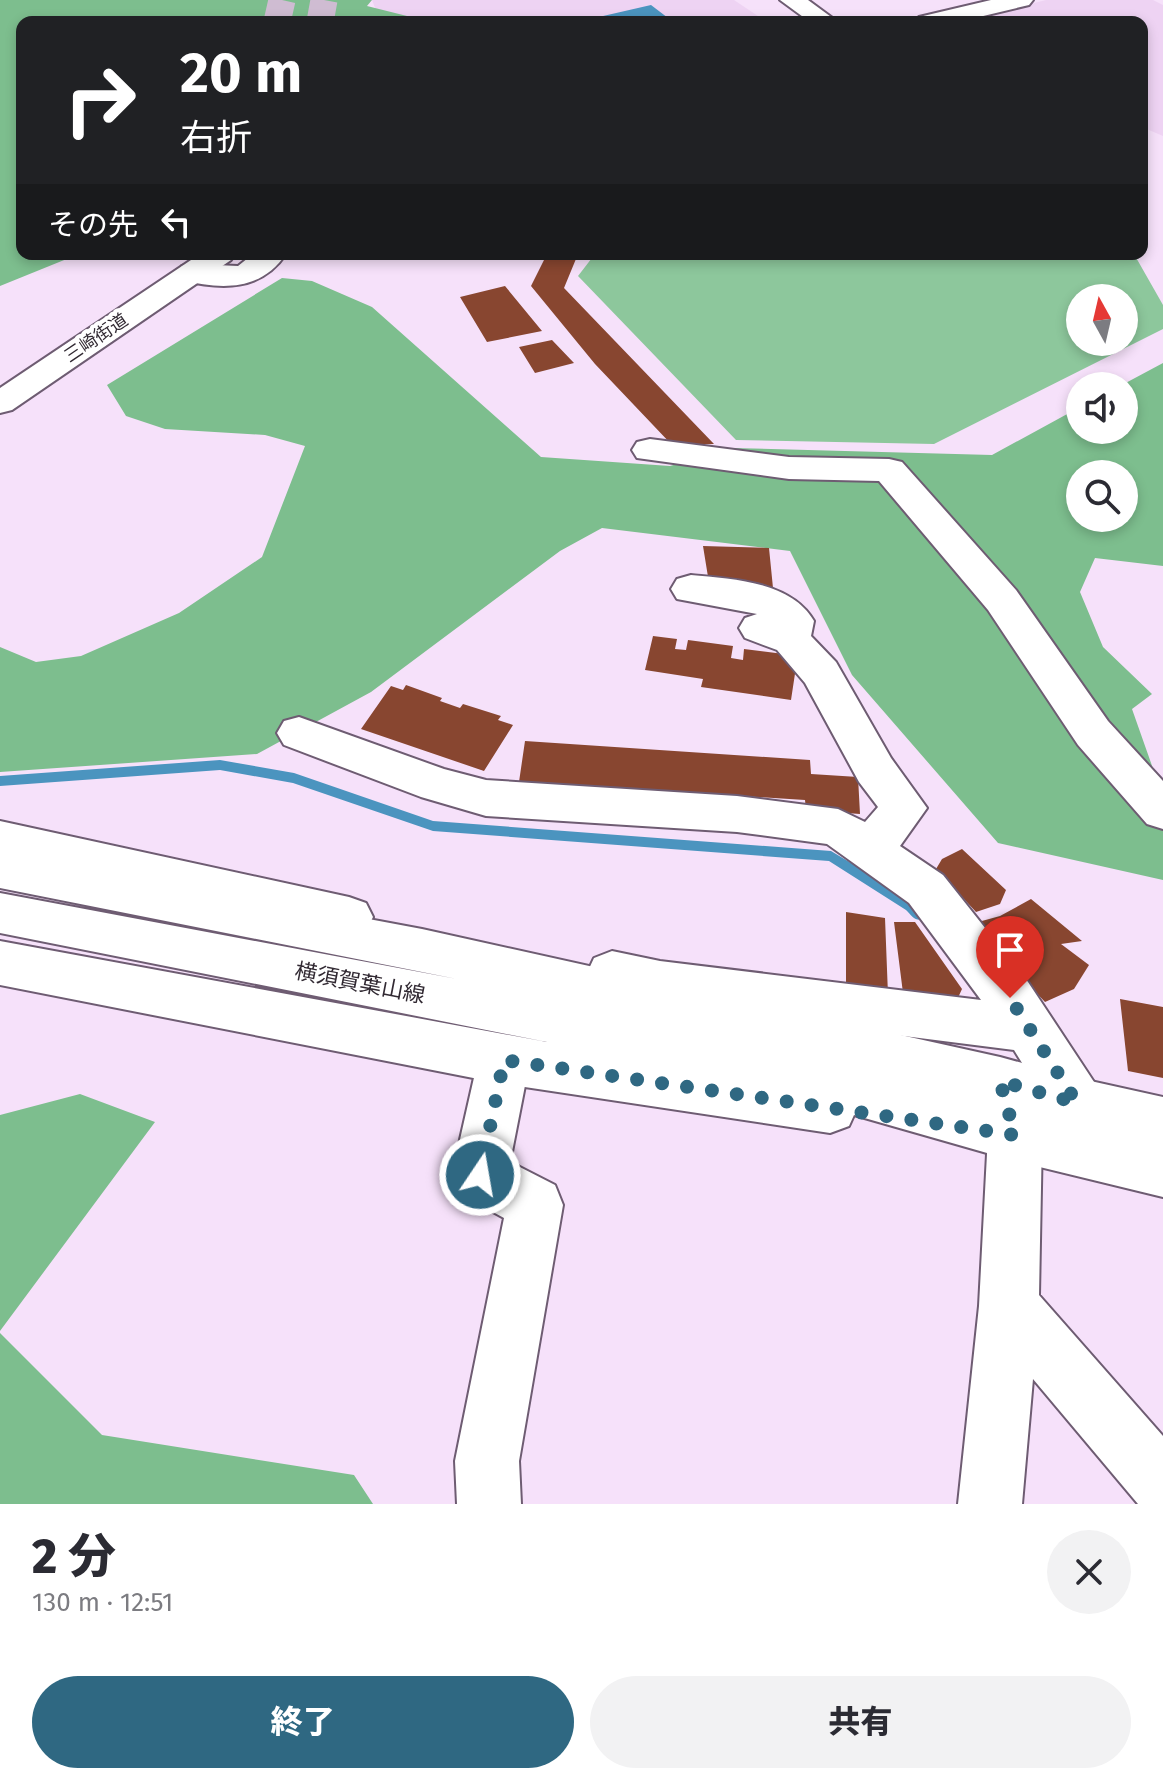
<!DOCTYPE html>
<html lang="ja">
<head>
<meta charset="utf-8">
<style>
  :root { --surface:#fff; --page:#f2f2f3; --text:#2b2b33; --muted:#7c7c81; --accent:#2f6882 }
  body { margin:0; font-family:"Fira Sans","Noto Sans JP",sans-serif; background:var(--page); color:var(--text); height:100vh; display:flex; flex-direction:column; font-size:30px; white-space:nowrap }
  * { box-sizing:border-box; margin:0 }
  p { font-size:26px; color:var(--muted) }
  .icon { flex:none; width:44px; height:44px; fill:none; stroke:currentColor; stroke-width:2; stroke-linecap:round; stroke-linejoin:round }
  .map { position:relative; height:1504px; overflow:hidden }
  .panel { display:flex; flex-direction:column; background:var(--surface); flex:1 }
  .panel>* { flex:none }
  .guide { position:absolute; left:16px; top:16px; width:1132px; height:244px; border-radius:16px; box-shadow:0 4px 12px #0003; background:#202124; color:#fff; overflow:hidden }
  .needle { width:52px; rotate:352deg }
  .buttons { position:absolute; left:1066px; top:284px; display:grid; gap:16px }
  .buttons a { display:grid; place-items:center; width:72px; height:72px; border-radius:50%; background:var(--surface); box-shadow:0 4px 12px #0003; font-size:40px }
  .pin { position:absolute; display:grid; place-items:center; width:68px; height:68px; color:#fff; margin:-82px -34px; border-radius:50% 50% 50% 0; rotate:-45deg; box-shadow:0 0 8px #0007 }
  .pin .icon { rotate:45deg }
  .me { position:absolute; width:88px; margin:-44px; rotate:12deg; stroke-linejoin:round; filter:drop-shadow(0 0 6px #0008) }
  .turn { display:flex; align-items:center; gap:28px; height:168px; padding:0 32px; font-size:36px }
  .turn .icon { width:104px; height:104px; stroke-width:2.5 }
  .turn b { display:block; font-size:56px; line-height:68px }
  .then { display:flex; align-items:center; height:76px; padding:0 32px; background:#0003; gap:16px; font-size:30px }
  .round { display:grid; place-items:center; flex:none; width:84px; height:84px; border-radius:42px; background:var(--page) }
  .overview { display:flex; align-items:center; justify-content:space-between; height:136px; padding:0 32px }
  h1 { font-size:48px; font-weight:800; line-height:60px }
  .cta { display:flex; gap:16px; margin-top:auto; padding:16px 32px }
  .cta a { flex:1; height:92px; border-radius:48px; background:var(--accent); color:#fff; font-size:32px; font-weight:800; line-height:92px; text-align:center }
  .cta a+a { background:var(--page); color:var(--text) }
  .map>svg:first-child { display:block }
</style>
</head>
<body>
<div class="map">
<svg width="1163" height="1504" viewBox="0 0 1163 1504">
  <rect width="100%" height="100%" fill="#f6e1fa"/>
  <!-- built -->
  <path fill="#eed3f3" d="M 372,0 L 734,0 L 767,22 L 423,22 L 377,13 Z
    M 1046,0 L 1153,0 L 1163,5 L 1163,136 L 1142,127 L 1142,22 L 957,22 Z"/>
  <!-- green -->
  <path fill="#8dc79c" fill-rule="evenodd" d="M 595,254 L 1134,254 L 1163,305 L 1163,329 L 934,444 L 736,440 L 578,276 ZM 1080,298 L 1124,298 L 1124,342 L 1080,342 Z"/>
  <!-- forest -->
  <path fill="#7dbe8e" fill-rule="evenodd" d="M 0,0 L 372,0 L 367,6 L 431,22 L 22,22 L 22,254 L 79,254 L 0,286 Z
    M 282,278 L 312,281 L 372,307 L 541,457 L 670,466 L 732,448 L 992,455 L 1080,407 L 1080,430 L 1124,430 L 1124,386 L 1120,386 L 1163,363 L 1163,566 L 1095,558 L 1080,592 L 1103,647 L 1152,694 L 1132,709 L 1163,797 L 1163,880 L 998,843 L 852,675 L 790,551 L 602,528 L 560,551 L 371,692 L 257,754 L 0,772 L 0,647 L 36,662 L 81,656 L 179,613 L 262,557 L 305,446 L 265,435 L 165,429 L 126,416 L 107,385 ZM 1080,474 L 1124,474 L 1124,518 L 1080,518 Z
    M 80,1094 L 155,1122 L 0,1331 L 0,1115 Z
    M 0,1333 L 102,1435 L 354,1475 L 373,1504 L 0,1504 Z"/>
  <!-- water -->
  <path fill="#4b94bf" d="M 651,5 L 672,21 L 577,22 Z"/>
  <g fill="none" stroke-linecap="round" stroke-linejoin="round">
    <!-- stream -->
    <path fill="#4b94bf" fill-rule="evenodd" d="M 220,760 L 294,773 L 433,821 L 831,851 L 916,902 L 926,915 L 924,919 C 915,922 912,916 906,910 L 829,861 L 433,831 L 293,783 L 220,770 L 0,786 L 0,776 Z"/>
  </g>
  <!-- building -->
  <path fill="#884630" d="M 547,254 L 578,254 L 564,288 L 714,444 L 672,445 L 595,364 L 531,286 Z
    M 505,286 L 542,331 L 487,342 L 460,297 Z
    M 552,340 L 574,363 L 535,373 L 519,347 Z
    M 703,546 L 769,548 L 773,588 L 709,583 Z
    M 653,636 L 677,639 L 675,649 L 686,650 L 688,640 L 733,646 L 731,658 L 743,660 L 744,649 L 792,655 L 790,666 L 796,667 L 791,700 L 701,687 L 703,679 L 645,670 Z
    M 406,685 L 442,698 L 440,701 L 460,708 L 463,704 L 501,716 L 498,720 L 513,725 L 484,771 L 361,729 L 391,686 L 403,690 Z
    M 525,741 L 810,760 L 811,774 L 858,777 L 860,814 L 806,810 L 805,800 L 519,782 Z
    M 962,849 L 1006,890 L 1000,904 L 976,912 L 936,869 L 942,859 Z
    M 1031,899 L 1082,941 L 1061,944 L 1089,965 L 1074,989 L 1045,1002 L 971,924 L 1000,916 Z
    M 846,912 L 885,918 L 888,995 L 846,986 Z
    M 894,922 L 915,922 L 962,989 L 956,1002 L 903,993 Z
    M 1120,999 L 1163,1007 L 1163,1078 L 1128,1071 Z"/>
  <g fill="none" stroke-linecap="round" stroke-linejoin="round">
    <!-- primary-tunnel -->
    <path stroke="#cfbcd2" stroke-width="27" stroke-dasharray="27 13" stroke-linecap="butt" d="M 277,22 L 282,0
      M 320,22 L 324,0"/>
    <!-- street casing -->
    <g stroke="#6e5c72" stroke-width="4">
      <path id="street" d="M 780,0 L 808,0 L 838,22 L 810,22 Z
        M 991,0 L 1033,0 L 1029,5 L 958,22 L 916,22 L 919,17 Z
        M 253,254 L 286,254 C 261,291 222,290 182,280 L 178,273 L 182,266 L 193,264 L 238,266 Z
        M 650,439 L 789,457 L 889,459 L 902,462 L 1016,590 L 1108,721 L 1163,781 L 1163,829 L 1147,824 L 1078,745 L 988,610 L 879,481 L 789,479 L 637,458 L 632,450 L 637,442 Z
        M 691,575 C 732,579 791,581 814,621 L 811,636 L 836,662 L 891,758 L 927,808 L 900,846 L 943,875 L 1028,982 L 1096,1085 L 1104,1103 L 1096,1121 L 1077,1128 L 1058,1121 L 1014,1050 L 660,1005 L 594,988 L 587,973 L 594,958 L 612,951 L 660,961 L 981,1000 L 909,903 L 827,844 L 737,832 L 486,816 L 421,797 L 284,745 L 277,733 L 284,721 L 299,717 L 444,769 L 486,780 L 737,796 L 838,809 L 865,822 L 878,807 L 859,782 L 805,683 L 777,650 L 745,638 L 739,628 L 745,618 L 757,614 L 677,599 L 671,589 L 677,579 Z
        M 0,821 L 349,897 L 366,903 L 373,917 L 366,931 L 349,937 L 0,859 Z
        M 504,1036 L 523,1043 L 530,1060 L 510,1162 L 555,1185 L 563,1205 L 519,1461 L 521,1504 L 457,1504 L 455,1461 L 504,1218 L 460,1194 L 452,1175 L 478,1060 L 485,1043 Z
        M 1005,1076 L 1024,1083 L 1042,1135 L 1039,1295 L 1163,1436 L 1163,1504 L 1138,1504 L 1033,1379 L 1022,1504 L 958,1504 L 979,1306 L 988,1135 L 978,1101 L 986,1083 Z"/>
    </g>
    <!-- primary casing -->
    <g stroke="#6e5c72" stroke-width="4">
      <path id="primary" d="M 200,254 L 235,254 L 231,260 L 12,410 L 0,413 L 0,388 Z
        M 0,850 L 422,929 L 1000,1057 L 1077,1078 L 1163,1097 L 1163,1197 L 1015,1161 L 854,1115 L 849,1126 L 830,1133 L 504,1084 L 0,985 L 0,941 L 547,1042 L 0,933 L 0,893 L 457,979 L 0,888 Z"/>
    </g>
    <!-- street -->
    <use href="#street" fill="#fff" fill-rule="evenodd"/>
    <!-- primary -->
    <use href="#primary" fill="#fff" fill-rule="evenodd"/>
  </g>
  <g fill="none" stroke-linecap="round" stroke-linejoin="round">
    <!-- route -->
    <path stroke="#2f6882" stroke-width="14" stroke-dasharray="0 25.2" d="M 480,1175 L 504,1060 L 1015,1135 L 1000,1081 L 1077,1103 L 1010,998"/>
  </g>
  <g text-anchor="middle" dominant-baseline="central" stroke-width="8" stroke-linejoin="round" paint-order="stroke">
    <!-- far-street labels -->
    <g font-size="18" fill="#322a33" stroke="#fff">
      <text transform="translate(96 338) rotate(-34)">三崎街道</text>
    </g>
    <!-- street labels -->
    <g font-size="22" fill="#322a33" stroke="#fff">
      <text transform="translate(360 983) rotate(11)">横須賀葉山線</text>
    </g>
  </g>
</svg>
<div class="buttons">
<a><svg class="needle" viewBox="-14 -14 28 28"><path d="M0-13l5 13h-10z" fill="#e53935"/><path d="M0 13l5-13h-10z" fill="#7c7c81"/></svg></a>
<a><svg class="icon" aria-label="sound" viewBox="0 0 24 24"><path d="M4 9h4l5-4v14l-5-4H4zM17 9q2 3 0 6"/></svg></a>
<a><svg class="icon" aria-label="search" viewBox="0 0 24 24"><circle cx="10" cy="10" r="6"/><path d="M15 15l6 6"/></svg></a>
</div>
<div class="pin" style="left:1010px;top:998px;background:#d93025"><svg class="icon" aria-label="arrive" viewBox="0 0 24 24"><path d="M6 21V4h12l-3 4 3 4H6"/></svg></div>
<svg class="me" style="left:480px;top:1175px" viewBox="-20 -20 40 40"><circle r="17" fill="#2f6882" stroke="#fff" stroke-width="3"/><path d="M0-11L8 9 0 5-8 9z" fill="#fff"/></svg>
<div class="guide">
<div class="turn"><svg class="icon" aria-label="right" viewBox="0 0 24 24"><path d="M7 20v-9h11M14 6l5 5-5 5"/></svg><div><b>20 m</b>右折</div></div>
<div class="then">その先<svg class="icon" aria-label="left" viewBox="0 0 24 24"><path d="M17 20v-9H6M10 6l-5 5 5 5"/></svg></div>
</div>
</div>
<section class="panel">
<div class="overview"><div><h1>2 分</h1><p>130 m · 12:51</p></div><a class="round"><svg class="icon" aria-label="close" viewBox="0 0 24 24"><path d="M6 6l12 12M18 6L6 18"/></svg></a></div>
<div class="cta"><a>終了</a><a>共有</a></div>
</section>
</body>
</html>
